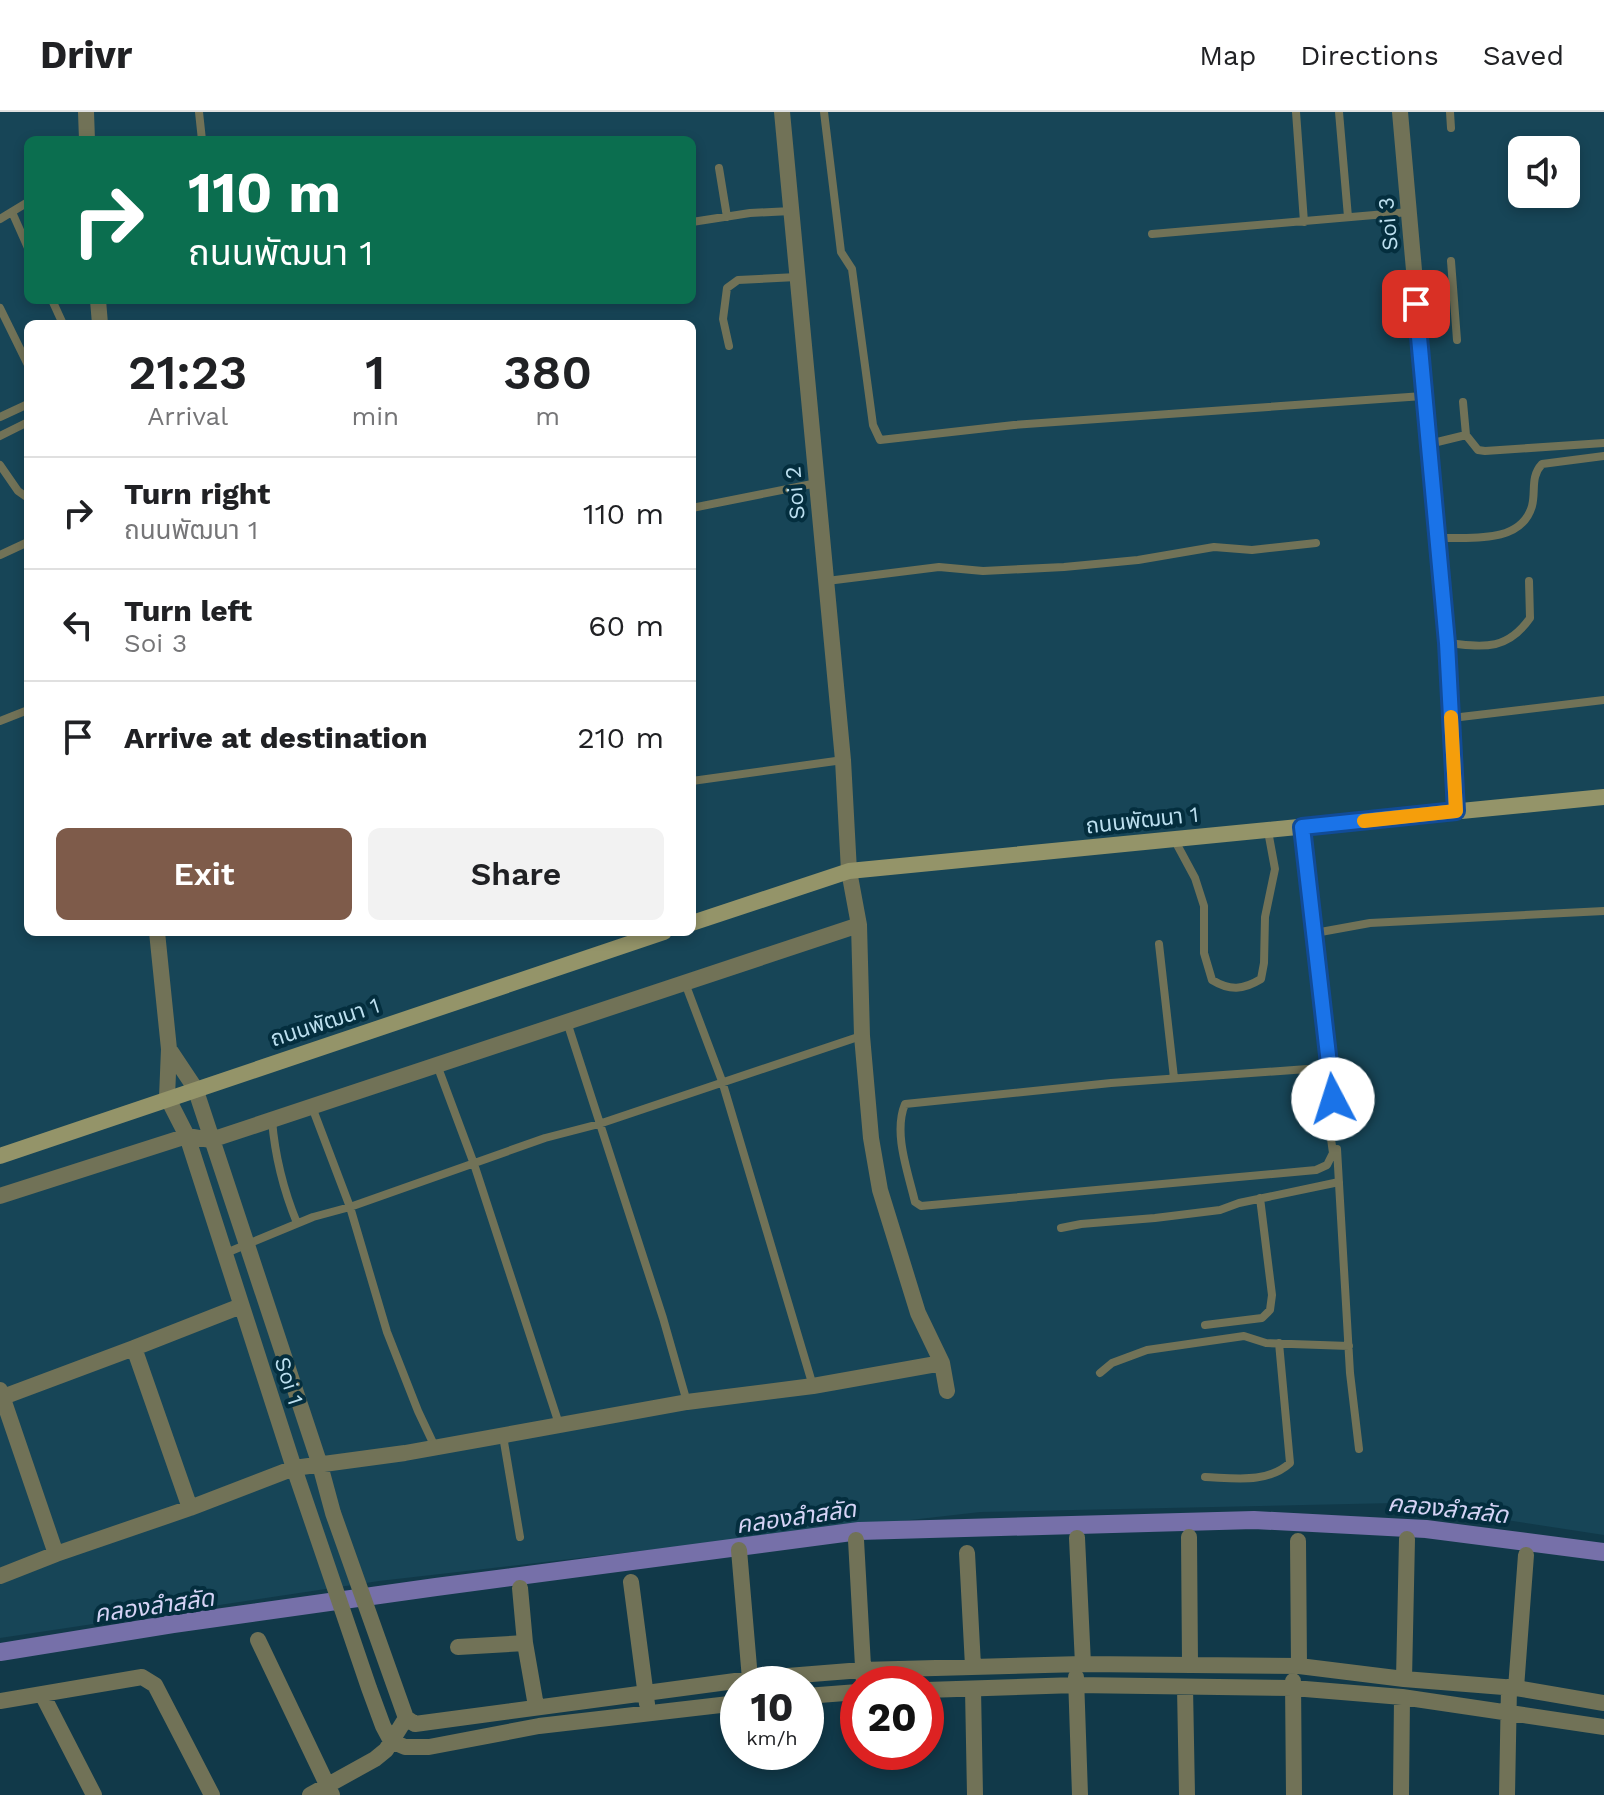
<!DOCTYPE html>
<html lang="en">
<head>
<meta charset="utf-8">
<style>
  :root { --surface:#fff; --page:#f2f2f2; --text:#202124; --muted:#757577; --line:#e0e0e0; --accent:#7e5b4a }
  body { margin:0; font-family:"Work Sans","Noto Sans Thai",sans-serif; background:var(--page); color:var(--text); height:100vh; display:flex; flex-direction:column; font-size:30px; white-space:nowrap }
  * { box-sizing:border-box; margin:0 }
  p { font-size:26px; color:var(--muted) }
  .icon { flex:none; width:44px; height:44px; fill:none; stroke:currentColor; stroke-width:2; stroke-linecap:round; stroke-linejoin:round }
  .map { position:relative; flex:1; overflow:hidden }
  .drawer { position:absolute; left:24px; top:208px; width:672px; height:616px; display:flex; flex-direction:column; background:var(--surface); border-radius:12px; box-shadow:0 4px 12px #0003 }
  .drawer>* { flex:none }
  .guide { position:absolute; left:24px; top:24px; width:672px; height:168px; border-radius:12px; box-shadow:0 4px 12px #0003; background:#0b6e4f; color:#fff; overflow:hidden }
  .fabs { position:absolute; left:1508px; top:24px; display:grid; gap:16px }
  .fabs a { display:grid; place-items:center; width:72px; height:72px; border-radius:12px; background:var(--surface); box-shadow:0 4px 12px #0003; font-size:40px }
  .speed { position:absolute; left:720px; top:1554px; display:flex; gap:16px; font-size:40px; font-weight:700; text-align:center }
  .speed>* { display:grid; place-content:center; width:104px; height:104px; border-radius:50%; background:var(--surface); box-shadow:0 4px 12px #0003; line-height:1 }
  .speed small { font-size:20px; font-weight:400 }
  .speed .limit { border:12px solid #d22; background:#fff; color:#111 }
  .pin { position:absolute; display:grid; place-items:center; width:68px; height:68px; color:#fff; margin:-34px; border-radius:16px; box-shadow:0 4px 12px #0006 }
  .me { position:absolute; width:88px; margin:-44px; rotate:355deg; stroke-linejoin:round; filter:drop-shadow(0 0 6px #0008) }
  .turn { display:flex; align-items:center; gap:28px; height:168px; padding:0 32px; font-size:36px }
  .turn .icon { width:104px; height:104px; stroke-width:2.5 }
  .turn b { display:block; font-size:56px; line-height:68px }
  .eta { display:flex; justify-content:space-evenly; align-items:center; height:136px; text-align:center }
  .eta b { font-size:48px; font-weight:600; line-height:56px }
  .primary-button { display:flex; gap:16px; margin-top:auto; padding:16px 32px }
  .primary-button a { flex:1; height:92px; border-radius:12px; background:var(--accent); color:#fff; font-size:32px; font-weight:600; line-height:92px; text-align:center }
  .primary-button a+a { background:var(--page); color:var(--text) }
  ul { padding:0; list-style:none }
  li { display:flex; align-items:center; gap:24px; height:112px; padding:0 32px; border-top:2px solid var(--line) }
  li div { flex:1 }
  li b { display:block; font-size:30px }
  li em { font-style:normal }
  header { display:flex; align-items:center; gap:48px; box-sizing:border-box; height:112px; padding:0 40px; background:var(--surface); border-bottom:2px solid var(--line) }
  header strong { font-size:38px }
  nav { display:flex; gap:44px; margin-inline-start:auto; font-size:28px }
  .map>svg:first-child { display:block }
</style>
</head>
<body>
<header>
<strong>Drivr</strong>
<nav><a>Map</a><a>Directions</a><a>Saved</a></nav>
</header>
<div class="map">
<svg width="1604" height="1683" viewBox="0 0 1604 1683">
  <rect width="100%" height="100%" fill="#113949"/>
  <!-- built -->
  <path fill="#174557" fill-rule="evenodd" d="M 0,0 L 1604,0 L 1604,1423 L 1395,1391 L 980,1400 L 379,1469 L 0,1526 ZM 28,28 L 692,28 L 692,188 L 28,188 ZM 1522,38 L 1566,38 L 1566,82 L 1522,82 ZM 28,212 L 692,212 L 692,820 L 28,820 Z"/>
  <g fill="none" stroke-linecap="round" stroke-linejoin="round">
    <!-- canal -->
    <path stroke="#7670a9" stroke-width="18" d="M 0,1540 L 173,1512 L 436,1475 L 859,1419 L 1254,1408 L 1426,1417 L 1604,1440"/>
    <!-- lane -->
    <path stroke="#717257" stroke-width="8" d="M 199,0 L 202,28
      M 824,0 L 841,140 L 852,157 L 873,313 L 880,328 L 1014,313 L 1423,284
      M 1296,0 L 1304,110
      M 1339,0 L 1348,105
      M 1450,0 L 1451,16
      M 719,56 L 727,105
      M 12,100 L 28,136
      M 0,107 L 28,90
      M 692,110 L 750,101 L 791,99
      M 1152,122 L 1409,100
      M 1451,149 L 1457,228
      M 52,188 L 63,212
      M 0,196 L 28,253
      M 729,234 L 723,207 L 727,176 L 738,168 L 797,165
      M 1463,290 L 1466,323
      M 0,305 L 28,292
      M 0,324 L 28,310
      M 1429,332 L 1466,323 L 1478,338 L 1485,339 L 1604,331
      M 0,353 L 18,379 L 28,386
      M 692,396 L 817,371
      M 1438,426 C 1468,425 1521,433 1532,394 C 1536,379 1530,365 1542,352 L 1604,344
      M 0,443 L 28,430
      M 827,469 L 939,455 L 983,459 L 1064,455 L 1138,448 L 1214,435 L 1252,438 L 1316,431
      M 1447,531 C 1484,535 1507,539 1530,506 L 1529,469
      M 1452,606 L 1604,588
      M 0,609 L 28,598
      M 692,669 L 843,648
      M 1302,715 L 1331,959 L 1336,1024
      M 1174,727 L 1195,766 L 1204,794 L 1204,841 L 1212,868 C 1230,879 1243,878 1261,867 L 1264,851 L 1265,805 L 1275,757 L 1268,719
      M 1315,821 L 1370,811 L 1604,799
      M 1159,832 L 1174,966
      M 685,871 L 722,969 L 813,1274
      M 567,910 L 663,1206 L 687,1290
      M 437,953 L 474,1052 L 559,1312
      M 1321,956 L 1333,1041 L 1327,1053 L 1316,1058 L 921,1094 L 915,1090 C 908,1060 893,1021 905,992 L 1111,971 L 1321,956 L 1331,959
      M 312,995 L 350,1095 L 387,1220 L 418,1299 L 435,1335
      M 272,1008 C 275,1045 283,1077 297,1111
      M 1337,1037 L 1350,1261 L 1359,1337
      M 1061,1116 L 1081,1112 L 1155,1106 L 1220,1098 L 1239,1091 L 1339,1070
      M 226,1141 L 313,1105 L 350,1095 L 545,1026 L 599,1012 L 861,924
      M 1205,1213 L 1262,1206 L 1270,1198 L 1272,1183 L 1260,1086
      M 1100,1261 L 1112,1251 L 1147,1238 L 1244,1224 L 1266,1231 L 1349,1234
      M 503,1324 L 520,1425
      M 1205,1365 C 1234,1366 1267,1372 1290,1351 L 1279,1231"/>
    <!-- street -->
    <path stroke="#717257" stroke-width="16" d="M 86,0 L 87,28
      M 782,0 L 843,648 L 849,759 L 859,813 L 862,924 L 871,1026 L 880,1078 L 918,1201 L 942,1251 L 947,1279
      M 1400,0 L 1447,531 L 1456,699
      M 98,188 L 100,212
      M 157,820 L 169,937 L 167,985 L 187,1024 L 294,1356 L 369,1576 L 383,1614 L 391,1629 L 405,1635 L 429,1635 L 539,1614 L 738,1591
      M 169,937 L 195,976 L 320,1353 L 333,1401 L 406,1606 L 415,1612 L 750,1567 L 862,1558 L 1083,1552 L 1299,1554 L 1404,1567 L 1516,1576 L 1604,1591
      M 0,1084 L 187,1024 L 211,1028 L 859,813
      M 134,1236 L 241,1194
      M 0,1278 L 56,1442
      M 3,1285 L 134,1236 L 190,1396
      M 1189,1425 L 1190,1552
      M 1077,1426 L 1083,1552
      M 856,1428 L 864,1572
      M 1298,1429 L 1299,1554
      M 739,1438 L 750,1567
      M 967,1441 L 973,1554
      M 0,1464 L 56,1442 L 190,1396 L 294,1356 L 405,1341 L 687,1290 L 813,1274 L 942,1251
      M 631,1470 L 647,1592
      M 520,1476 L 525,1531 L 536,1594
      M 258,1528 L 332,1683
      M 458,1535 L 525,1531
      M 1076,1565 L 1080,1683
      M 1404,1567 L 1407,1427
      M 1293,1569 L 1294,1683
      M 1185,1575 L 1187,1683
      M 1516,1576 L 1526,1443
      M 973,1577 L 975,1683
      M 926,1578 L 1076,1573 L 1293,1576 L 1402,1585 L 1604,1615
      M 42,1582 L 94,1683
      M 806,1584 L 858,1580
      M 0,1589 L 142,1565 L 155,1573 L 212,1683
      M 310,1683 L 375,1647 L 386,1638 L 406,1606
      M 1401,1683 L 1402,1585
      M 1507,1683 L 1509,1575"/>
    <!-- secondary -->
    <path stroke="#949469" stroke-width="16" d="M 692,811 L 849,759 L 1604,685
      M 0,1044 L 664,820"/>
  </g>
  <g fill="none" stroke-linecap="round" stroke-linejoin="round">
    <!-- route casing -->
    <g stroke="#114b97" stroke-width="20">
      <path id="route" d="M 1333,987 L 1302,715 L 1456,699 L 1447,531 L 1416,192"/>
    </g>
    <!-- route -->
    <use href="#route" stroke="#1a73e8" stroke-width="14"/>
    <!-- slow -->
    <path stroke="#f59e0b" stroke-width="14" d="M 1364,709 L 1456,699 L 1451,605"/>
  </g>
  <g text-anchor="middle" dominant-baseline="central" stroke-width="8" stroke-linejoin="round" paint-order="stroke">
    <!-- street labels -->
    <g font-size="22" fill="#bcdfef" stroke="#042e3e">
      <text transform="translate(1388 112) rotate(-95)">Soi 3</text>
      <text transform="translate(795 381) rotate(-95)">Soi 2</text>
      <text transform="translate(1142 708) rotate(-6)">ถนนพัฒนา 1</text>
      <text transform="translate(325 910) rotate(-18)">ถนนพัฒนา 1</text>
      <text transform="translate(289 1269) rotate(72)">Soi 1</text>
    </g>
    <!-- water labels -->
    <g font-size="24" font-style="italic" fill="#d5d3f5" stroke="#042e3e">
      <text transform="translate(1448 1397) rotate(6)">คลองลำสลัด</text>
      <text transform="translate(796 1405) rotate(-8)">คลองลำสลัด</text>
      <text transform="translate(154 1494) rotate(-8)">คลองลำสลัด</text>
    </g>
  </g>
</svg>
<div class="fabs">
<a><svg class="icon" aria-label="sound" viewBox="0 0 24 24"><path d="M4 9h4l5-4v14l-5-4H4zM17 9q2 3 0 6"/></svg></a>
</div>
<div class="speed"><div>10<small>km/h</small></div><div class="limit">20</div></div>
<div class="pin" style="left:1416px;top:192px;background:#d93025"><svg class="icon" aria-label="arrive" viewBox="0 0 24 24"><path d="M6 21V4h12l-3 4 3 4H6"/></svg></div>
<svg class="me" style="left:1333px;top:987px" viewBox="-20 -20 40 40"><circle r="19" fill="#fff"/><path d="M0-13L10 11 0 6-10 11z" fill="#1a73e8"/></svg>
<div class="guide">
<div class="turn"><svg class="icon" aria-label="right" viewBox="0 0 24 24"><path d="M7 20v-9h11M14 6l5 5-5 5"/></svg><div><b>110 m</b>ถนนพัฒนา 1</div></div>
</div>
<section class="drawer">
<div class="eta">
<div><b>21:23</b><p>Arrival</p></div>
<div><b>1</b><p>min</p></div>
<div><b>380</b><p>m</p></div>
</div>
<ul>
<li><svg class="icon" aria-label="right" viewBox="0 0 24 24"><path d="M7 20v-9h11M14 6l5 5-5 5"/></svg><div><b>Turn right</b><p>ถนนพัฒนา 1</p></div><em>110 m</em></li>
<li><svg class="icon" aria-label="left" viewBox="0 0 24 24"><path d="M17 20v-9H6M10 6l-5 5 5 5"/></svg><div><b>Turn left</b><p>Soi 3</p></div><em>60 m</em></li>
<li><svg class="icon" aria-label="arrive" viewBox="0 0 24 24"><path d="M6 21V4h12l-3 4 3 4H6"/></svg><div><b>Arrive at destination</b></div><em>210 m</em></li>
</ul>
<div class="primary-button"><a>Exit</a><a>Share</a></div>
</section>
</div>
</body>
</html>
